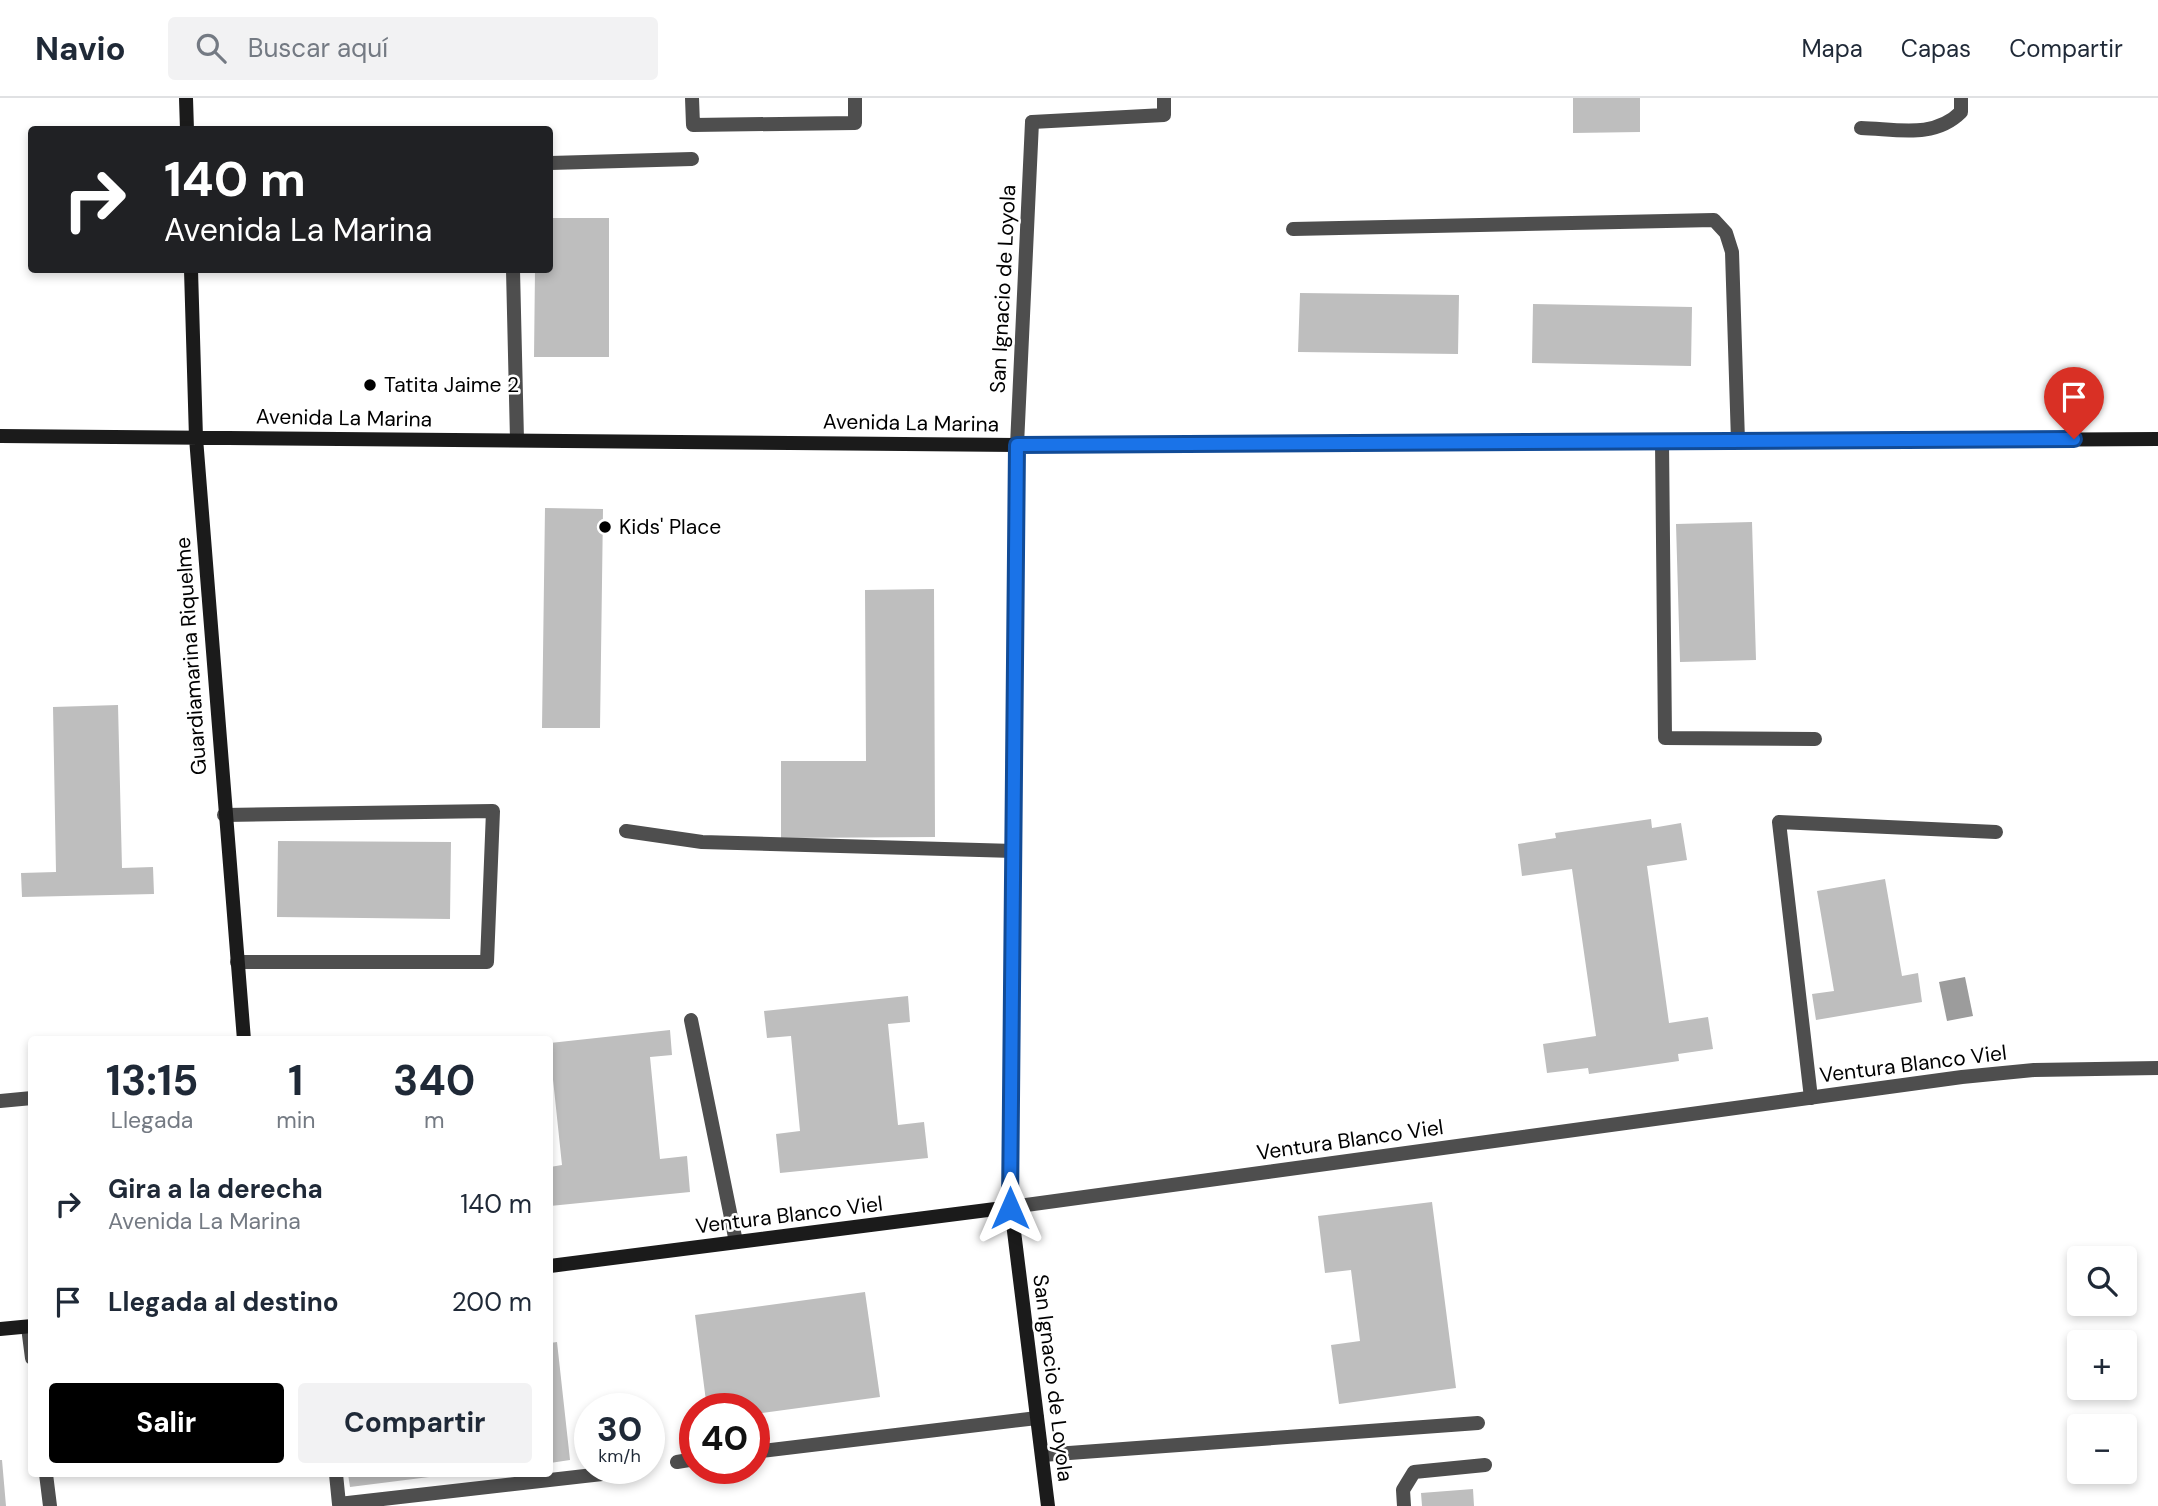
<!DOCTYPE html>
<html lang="es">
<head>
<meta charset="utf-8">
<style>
  :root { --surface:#fff; --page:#f2f2f3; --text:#1f2937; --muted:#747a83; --line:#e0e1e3; --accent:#000 }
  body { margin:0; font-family:"DM Sans",sans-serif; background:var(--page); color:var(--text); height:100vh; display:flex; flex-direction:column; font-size:26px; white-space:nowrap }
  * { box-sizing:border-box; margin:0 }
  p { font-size:23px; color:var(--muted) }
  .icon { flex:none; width:38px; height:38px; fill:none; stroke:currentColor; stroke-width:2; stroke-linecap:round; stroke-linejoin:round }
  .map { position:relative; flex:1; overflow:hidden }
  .panel { position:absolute; left:28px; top:938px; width:525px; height:441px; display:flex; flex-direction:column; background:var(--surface); border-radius:7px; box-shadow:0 4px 10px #0003 }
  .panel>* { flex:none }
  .banner { position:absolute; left:28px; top:28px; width:525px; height:147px; border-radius:7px; box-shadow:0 4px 10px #0003; background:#202124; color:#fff; overflow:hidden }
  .fabs { position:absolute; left:2067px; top:1148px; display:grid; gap:14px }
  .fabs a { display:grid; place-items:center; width:70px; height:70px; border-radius:7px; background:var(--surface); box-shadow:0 4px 10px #0003; font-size:35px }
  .speed { position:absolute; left:574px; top:1295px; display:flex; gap:14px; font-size:35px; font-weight:700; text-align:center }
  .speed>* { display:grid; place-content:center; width:91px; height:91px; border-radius:50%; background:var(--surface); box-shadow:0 4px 10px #0003; line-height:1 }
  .speed small { font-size:18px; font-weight:400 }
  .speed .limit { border:10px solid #d22; background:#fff; color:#111 }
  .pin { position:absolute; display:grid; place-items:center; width:60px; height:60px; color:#fff; margin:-72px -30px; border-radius:50% 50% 50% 0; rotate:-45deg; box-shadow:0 0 7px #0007 }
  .pin .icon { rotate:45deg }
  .me { position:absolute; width:77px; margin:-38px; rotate:0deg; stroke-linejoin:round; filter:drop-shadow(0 0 5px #0008) }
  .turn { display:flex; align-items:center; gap:24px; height:147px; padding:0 21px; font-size:32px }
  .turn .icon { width:91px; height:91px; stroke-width:2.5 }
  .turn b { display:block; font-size:49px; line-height:60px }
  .eta { display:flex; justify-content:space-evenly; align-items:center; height:119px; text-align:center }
  .eta b { font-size:42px; font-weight:700; line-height:49px }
  .button { display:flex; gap:14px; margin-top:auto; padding:14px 21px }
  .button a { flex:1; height:80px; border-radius:7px; background:var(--accent); color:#fff; font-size:28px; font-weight:700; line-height:80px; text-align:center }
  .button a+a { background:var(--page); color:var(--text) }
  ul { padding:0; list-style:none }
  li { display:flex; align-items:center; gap:21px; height:98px; padding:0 21px }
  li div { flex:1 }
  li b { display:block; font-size:26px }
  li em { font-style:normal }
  header { display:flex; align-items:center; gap:42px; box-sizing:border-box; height:98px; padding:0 35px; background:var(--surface); border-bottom:2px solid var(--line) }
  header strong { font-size:33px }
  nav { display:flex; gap:38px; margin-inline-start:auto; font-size:24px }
  .search { width:490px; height:63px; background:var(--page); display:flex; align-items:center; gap:18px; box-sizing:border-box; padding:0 24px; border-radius:7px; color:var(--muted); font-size:26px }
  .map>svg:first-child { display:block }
</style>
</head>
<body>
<header>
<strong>Navio</strong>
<div class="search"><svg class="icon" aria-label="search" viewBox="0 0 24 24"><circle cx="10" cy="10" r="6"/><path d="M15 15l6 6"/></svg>Buscar aquí</div>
<nav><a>Mapa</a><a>Capas</a><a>Compartir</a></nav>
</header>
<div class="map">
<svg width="2158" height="1408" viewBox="0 0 2158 1408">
  <rect width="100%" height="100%" fill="#fff"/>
  <!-- water -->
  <path fill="#9c9c9c" d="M 1965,879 L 1973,918 L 1947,923 L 1939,884 Z"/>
  <!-- building -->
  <path fill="#bebebe" d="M 1573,0 L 1640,0 L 1640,34 L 1573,35 Z
    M 550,120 L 609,120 L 609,259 L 534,259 L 535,172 L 550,172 Z
    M 1300,195 L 1459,197 L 1458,256 L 1298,254 Z
    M 1533,206 L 1692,209 L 1691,268 L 1532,265 Z
    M 545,410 L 603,411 L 600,630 L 542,630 Z
    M 1752,424 L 1756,562 L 1680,564 L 1676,426 Z
    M 934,491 L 935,739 L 781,740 L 781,663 L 866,663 L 865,492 Z
    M 118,607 L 122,770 L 153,769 L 154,796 L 22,799 L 21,775 L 56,774 L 53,609 Z
    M 1651,721 L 1652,730 L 1681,725 L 1687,762 L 1647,768 L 1669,925 L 1708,919 L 1713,951 L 1678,956 L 1679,963 L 1589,976 L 1588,970 L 1547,975 L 1543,946 L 1596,938 L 1572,771 L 1522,778 L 1518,746 L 1556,740 L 1555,735 Z
    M 278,743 L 451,744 L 450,821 L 277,819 Z
    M 1885,781 L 1902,878 L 1918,875 L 1922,904 L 1816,922 L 1812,896 L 1834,893 L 1817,793 Z
    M 908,898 L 910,924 L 888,926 L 898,1027 L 924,1024 L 928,1060 L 780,1075 L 776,1036 L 800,1033 L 791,938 L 767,940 L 764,913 Z
    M 670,932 L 672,957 L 650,959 L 660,1061 L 687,1058 L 690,1094 L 550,1108 L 550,1069 L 562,1067 L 552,972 L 550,972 L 550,945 Z
    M 1432,1104 L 1456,1290 L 1339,1306 L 1331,1247 L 1360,1243 L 1351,1172 L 1325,1175 L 1318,1118 Z
    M 865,1194 L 880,1299 L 754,1316 L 754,1311 L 707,1311 L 695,1217 Z
    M 557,1244 L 570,1362 L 550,1365 L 550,1245 Z
    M 0,1362 L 2,1362 L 6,1408 L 0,1408 Z
    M 348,1376 L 445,1376 L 445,1377 L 350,1389 Z
    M 1473,1391 L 1474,1408 L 1422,1408 L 1421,1395 Z"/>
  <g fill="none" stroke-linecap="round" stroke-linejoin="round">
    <!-- lane -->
    <path stroke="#4e4e4e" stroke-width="14" d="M 692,0 L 693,27 L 855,25 L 855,0
      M 1032,24 L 1164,17 L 1164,0
      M 1861,30 C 1897,31 1934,41 1961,14 L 1961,0
      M 550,65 L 692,61
      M 1293,131 L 1714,122 L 1726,135 L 1732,154 L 1738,343
      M 513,172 L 517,342
      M 1662,344 L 1665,640 L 1815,641
      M 224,717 L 493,713 L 487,864 L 237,864
      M 626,733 L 702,744 L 1014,753
      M 691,922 L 736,1144
      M 1811,1000 L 1779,724 L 1996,734
      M 28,1229 L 32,1260
      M 754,1354 L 1037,1320
      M 1042,1357 L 1478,1325
      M 677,1364 L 695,1361
      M 46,1376 L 50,1408
      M 336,1376 L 339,1406 L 611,1375
      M 1404,1408 L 1403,1392 L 1414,1374 L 1485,1367"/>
    <!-- street -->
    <path stroke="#4e4e4e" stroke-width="14" d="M 1017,347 L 1032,24
      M 0,1003 L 32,1000
      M 1011,1109 L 1962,979 L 2034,972 L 2158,970"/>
    <!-- secondary -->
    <path stroke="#1b1b1b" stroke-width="14" d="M 186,0 L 187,32
      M 191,172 L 196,340 L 244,942
      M 0,338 L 1017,347 L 2158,341
      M 1017,347 L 1011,1109 L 1048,1408
      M 550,1168 L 1011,1109
      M 0,1231 L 32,1228"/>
  </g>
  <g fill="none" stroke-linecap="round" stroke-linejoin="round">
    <!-- route casing -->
    <g stroke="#114b97" stroke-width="18">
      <path id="route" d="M 1010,1110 L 1017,347 L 2074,341"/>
    </g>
    <!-- route -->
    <use href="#route" stroke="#1a73e8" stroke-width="12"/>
  </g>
  <!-- markers -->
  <g fill="#000" stroke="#fff" stroke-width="2.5">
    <circle cx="370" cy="287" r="7"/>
    <circle cx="605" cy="429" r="7"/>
  </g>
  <g text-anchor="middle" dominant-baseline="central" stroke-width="5" stroke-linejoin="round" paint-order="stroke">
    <!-- street labels -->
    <g font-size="21" fill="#000" stroke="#fff">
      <text transform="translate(1003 191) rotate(-87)">San Ignacio de Loyola</text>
      <text transform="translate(344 320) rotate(1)">Avenida La Marina</text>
      <text transform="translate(911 325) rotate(1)">Avenida La Marina</text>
      <text transform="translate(191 558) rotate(-94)">Guardiamarina Riquelme</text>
      <text transform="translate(1913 966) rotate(-7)">Ventura Blanco Viel</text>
      <text transform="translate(1350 1042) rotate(-8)">Ventura Blanco Viel</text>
      <text transform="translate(789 1117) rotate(-7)">Ventura Blanco Viel</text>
      <text transform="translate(1053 1280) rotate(83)">San Ignacio de Loyola</text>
    </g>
    <!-- poi labels -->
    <g font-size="21" fill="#000" stroke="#fff" text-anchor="start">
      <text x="384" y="287">Tatita Jaime 2</text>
      <text x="619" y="429">Kids' Place</text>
    </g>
  </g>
</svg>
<div class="fabs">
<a><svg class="icon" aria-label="search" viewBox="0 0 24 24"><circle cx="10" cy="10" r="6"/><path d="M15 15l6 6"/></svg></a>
<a>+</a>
<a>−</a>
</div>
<div class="speed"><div>30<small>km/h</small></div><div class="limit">40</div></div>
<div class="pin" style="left:2074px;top:341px;background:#d93025"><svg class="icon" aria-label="arrive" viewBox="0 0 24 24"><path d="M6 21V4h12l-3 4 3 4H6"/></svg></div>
<svg class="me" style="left:1010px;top:1110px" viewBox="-20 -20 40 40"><path d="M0-17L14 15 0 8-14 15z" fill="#1a73e8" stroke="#fff" stroke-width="4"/></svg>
<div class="banner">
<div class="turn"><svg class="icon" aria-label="right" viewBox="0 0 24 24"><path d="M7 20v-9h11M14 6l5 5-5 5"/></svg><div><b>140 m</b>Avenida La Marina</div></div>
</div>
<section class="panel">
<div class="eta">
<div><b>13:15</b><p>Llegada</p></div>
<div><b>1</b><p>min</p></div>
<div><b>340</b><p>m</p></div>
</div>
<ul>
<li><svg class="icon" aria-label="right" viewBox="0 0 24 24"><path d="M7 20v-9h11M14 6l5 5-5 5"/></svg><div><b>Gira a la derecha</b><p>Avenida La Marina</p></div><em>140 m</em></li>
<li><svg class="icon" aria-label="arrive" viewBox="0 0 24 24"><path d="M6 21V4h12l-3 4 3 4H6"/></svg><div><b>Llegada al destino</b></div><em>200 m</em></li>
</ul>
<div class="button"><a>Salir</a><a>Compartir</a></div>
</section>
</div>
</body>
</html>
